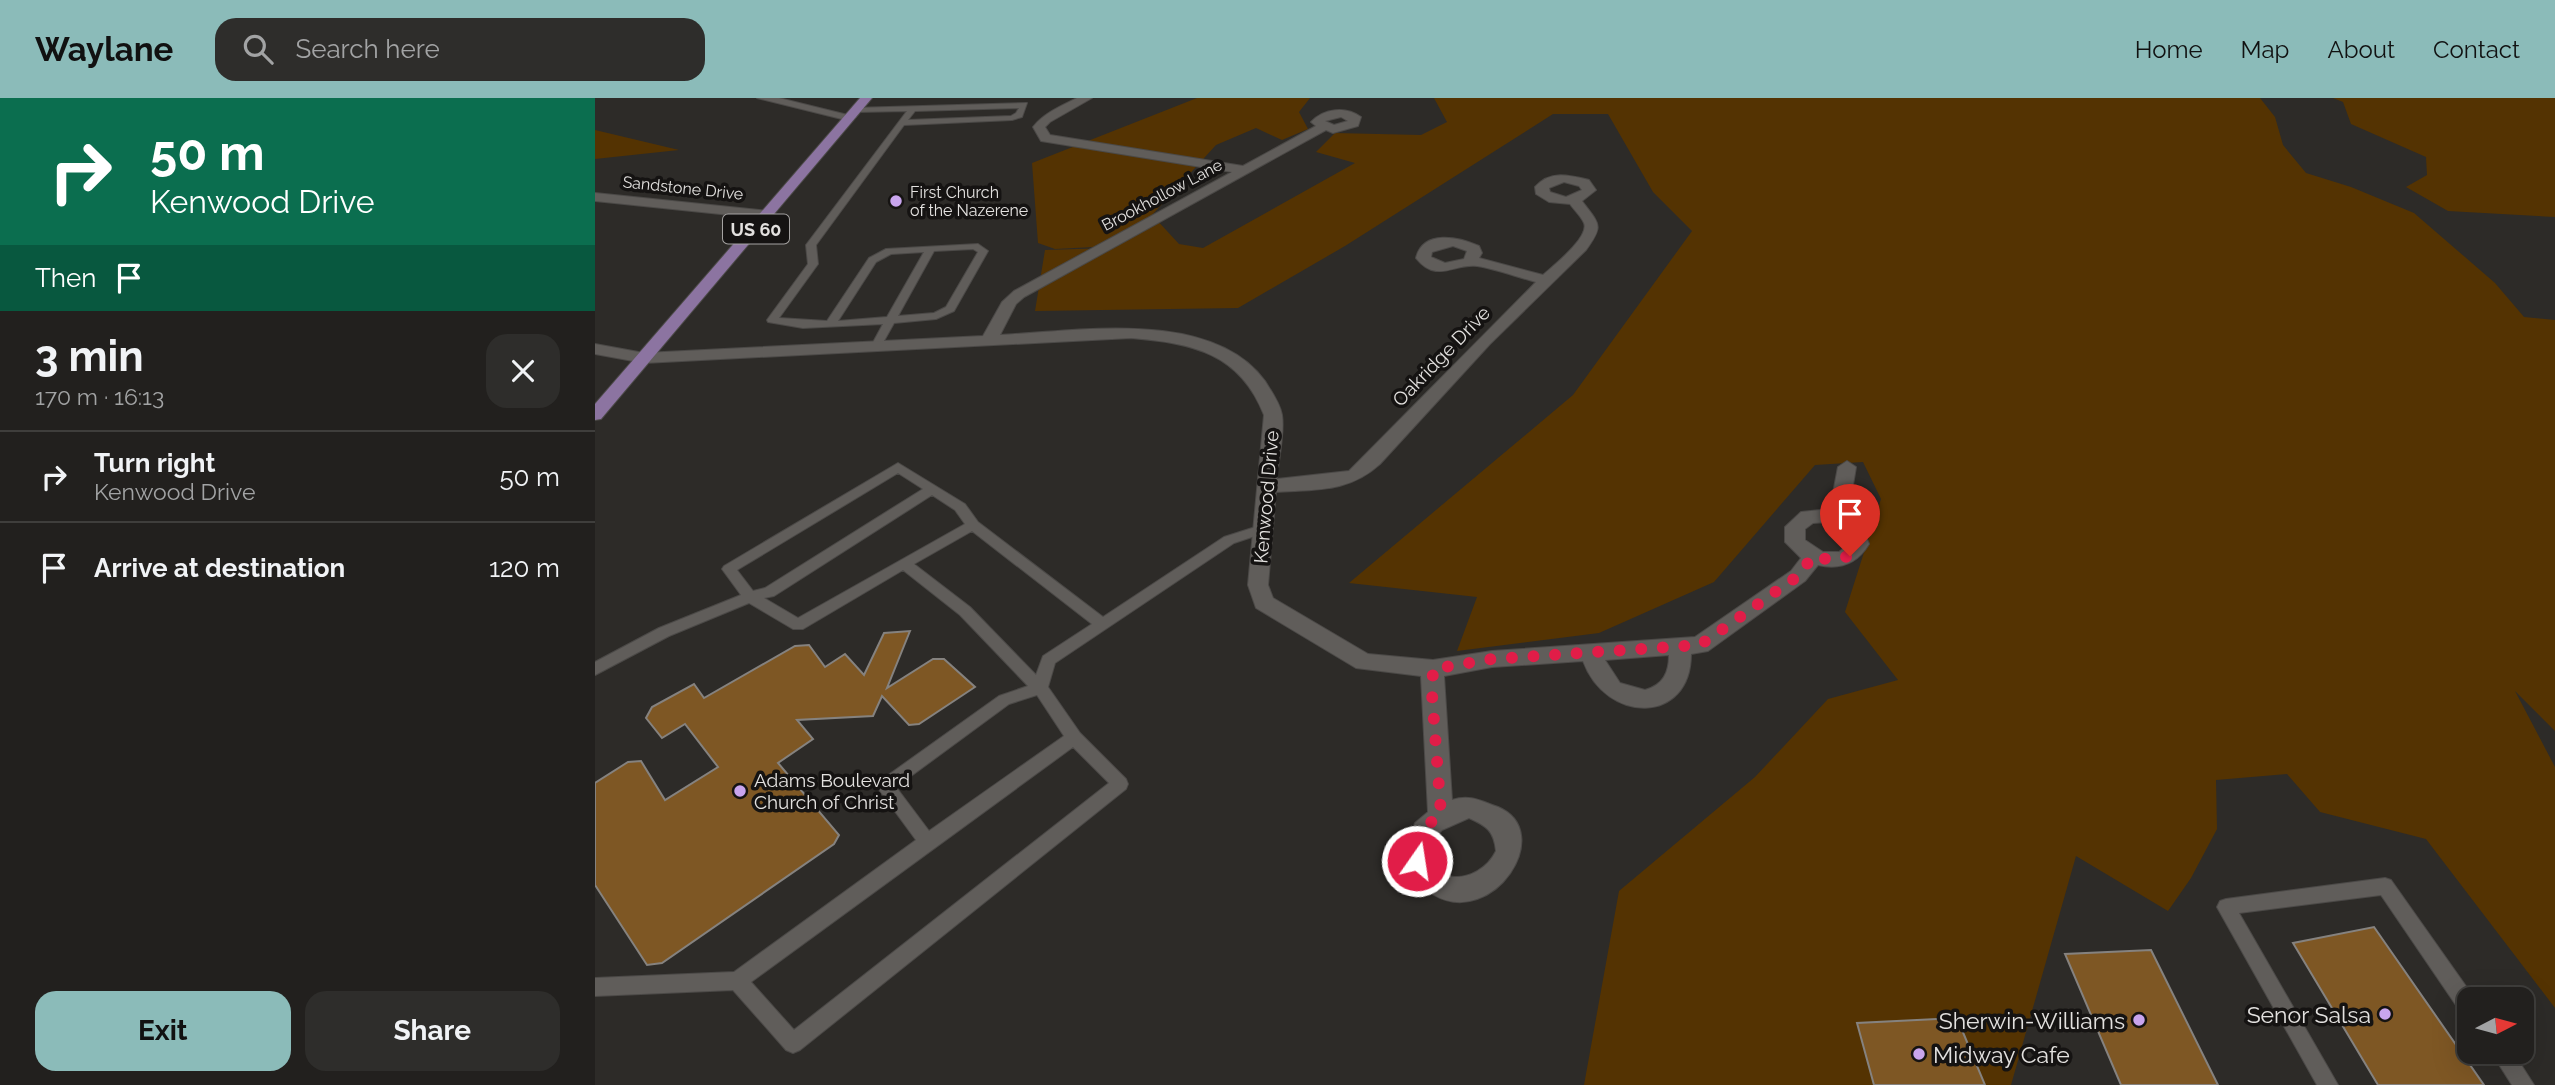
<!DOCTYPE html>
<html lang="en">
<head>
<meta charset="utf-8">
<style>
  :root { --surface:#22201e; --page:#2e2d2b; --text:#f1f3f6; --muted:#a2a3a4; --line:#3f3e3c; --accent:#8bbbb9 }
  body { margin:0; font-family:Raleway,sans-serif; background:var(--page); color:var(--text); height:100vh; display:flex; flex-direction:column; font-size:26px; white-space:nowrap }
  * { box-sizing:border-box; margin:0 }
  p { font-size:23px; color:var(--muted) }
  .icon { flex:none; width:38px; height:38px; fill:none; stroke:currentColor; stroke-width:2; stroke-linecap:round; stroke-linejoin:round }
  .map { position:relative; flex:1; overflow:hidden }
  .panel { display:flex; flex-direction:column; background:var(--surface); width:595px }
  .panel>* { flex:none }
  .banner { background:#0b6e4f; color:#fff; overflow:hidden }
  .needle { width:46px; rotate:84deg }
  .fabs { position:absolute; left:1862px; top:889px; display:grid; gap:14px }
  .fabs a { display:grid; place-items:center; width:77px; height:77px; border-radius:14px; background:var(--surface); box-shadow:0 7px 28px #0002,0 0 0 2px var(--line); font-size:35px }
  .pin { position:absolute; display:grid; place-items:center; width:60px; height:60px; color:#fff; margin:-72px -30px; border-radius:50% 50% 50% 0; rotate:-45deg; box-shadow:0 0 7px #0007 }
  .pin .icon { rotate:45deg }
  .me { position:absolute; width:77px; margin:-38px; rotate:13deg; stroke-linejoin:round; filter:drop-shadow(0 0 5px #0008) }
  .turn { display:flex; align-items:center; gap:24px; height:147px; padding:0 35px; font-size:32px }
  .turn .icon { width:91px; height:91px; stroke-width:2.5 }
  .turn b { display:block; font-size:49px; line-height:60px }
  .then { display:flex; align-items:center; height:66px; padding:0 35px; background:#0003; gap:14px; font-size:26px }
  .round { display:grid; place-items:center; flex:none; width:74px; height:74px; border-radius:21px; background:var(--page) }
  .summary { display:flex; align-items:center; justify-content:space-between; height:119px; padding:0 35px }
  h1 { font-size:42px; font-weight:700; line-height:52px }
  .cta { display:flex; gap:14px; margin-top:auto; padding:14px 35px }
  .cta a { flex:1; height:80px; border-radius:21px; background:var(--accent); color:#111; font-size:28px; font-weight:700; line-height:80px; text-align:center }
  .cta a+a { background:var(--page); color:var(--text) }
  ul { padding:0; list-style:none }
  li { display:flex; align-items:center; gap:21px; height:91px; padding:0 35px; border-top:2px solid var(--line) }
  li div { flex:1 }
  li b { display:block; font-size:26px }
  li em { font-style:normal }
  header { display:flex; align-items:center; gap:42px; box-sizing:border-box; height:98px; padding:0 35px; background:var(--accent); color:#111 }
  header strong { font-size:33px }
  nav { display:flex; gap:38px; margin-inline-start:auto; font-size:24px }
  .search { width:490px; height:63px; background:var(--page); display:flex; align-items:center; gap:18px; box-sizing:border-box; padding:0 24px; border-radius:21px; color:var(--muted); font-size:26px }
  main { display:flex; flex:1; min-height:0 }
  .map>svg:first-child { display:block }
</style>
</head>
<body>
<header>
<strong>Waylane</strong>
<div class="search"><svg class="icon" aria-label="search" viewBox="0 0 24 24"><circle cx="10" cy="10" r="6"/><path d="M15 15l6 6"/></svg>Search here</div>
<nav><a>Home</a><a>Map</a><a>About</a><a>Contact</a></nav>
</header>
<main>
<section class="panel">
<div class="banner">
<div class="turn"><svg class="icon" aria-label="right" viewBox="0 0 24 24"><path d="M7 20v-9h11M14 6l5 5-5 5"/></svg><div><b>50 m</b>Kenwood Drive</div></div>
<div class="then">Then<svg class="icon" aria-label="arrive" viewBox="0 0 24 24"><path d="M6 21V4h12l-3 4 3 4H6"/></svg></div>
</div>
<div class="summary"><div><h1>3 min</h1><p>170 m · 16:13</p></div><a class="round"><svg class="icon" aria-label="close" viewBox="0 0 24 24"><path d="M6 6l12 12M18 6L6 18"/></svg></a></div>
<ul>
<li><svg class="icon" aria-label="right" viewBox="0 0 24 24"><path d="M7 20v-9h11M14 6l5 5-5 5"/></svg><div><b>Turn right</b><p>Kenwood Drive</p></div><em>50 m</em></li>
<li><svg class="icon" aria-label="arrive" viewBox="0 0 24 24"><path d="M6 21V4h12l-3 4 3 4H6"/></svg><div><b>Arrive at destination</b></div><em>120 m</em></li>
</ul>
<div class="cta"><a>Exit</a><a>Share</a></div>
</section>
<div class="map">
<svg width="1960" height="987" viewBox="0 0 1960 987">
  <rect width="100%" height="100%" fill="#2d2b28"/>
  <!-- green -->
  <path fill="#543302" d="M 602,0 L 715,0 L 704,14 L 713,31 L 687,42 L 661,30 L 621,47 L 547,128 L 499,149 L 460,151 L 443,145 L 437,65 Z
    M 839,0 L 1665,0 L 1680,19 L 1688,47 L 1711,75 L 1756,89 L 1819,115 L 1900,185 L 1929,219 L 1960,222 L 1960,633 L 1920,593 L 1960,669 L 1960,910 L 1831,741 L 1725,714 L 1692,676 L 1621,682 L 1622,731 L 1596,780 L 1573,813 L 1481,758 L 1416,987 L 989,987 L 1024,793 L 1160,679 L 1233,601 L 1303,582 L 1250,514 L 1286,401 L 1268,364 L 1220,367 L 1119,484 L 1004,535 L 862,553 L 882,499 L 754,485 L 978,297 L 1097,133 L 1058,94 L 1013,16 L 958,16 L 750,148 L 643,210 L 440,213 L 450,152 L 515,150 L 560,120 L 584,146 L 608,150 L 760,65 L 721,54 L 740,35 L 826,37 L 852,24 Z
    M 1738,0 L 1960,0 L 1960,119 L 1853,113 L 1811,89 L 1832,77 L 1831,59 L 1756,26 L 1748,4 Z
    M 0,32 L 84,52 L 0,61 Z"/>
  <!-- building -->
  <path fill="#7e5724" stroke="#85827f" stroke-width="2" d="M 315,533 L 292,590 L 338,561 L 349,561 L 380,589 L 324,626 L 314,627 L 287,598 L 278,618 L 202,622 L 218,641 L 183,665 L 244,737 L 239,746 L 67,865 L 52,867 L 0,787 L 0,685 L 33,664 L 46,663 L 70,702 L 123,669 L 90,626 L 67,640 L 51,620 L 57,609 L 99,586 L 109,600 L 200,548 L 214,547 L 230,569 L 250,556 L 269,577 L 289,535 Z
    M 1779,829 L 1889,987 L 1783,987 L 1698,845 Z
    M 1556,852 L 1623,987 L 1526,987 L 1470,856 Z
    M 1362,920 L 1390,987 L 1279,987 L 1262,925 Z"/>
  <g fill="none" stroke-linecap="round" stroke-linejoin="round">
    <!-- lane casing -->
    <g stroke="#4b4947" stroke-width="2">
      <path id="lane" d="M 432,5 L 427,19 L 417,22 L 309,27 L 221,147 L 223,166 L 184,220 L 232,223 L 274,160 L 291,151 L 383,146 L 393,153 L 359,213 L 341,221 L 299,225 L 285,250 L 280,253 L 275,250 L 288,226 L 208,230 L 173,224 L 172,222 L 213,166 L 211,147 L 312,13 L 261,14 L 257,12 L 258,10 ZM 424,10 L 421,15 L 416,18 L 313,22 L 320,13 ZM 378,151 L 383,154 L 351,209 L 339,215 L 303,218 L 339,153 ZM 329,154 L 292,219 L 243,223 L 281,164 L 296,156 Z
        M 303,365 L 370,406 L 383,424 L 508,519 L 629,439 L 670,426 L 677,430 L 675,433 L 639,445 L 460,565 L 453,589 L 485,635 L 531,681 L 533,686 L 531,691 L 205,952 L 198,955 L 191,952 L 138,892 L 0,898 L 0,880 L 139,874 L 321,742 L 285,693 L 283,688 L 285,683 L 404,598 L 433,588 L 365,517 L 308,472 L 208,531 L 198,531 L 154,505 L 74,538 L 0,577 L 0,564 L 64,530 L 146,497 L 127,471 L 129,468 ZM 303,375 L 328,391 L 170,490 L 158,493 L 142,472 ZM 337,397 L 360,412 L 370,426 L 203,520 L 169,500 L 179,498 ZM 377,433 L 497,526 L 448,558 L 441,577 L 375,509 L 319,466 ZM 442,597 L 469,638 L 334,733 L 301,689 L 414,606 ZM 478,649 L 514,685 L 199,932 L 156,884 Z
        M 1790,780 L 1796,782 L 1880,901 L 1874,901 L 1874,918 L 1867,916 L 1786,797 L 1644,815 L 1743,987 L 1722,987 L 1622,809 L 1625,803 L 1631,801 Z
        M 1896,954 L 1918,954 L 1939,987 L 1917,987 Z"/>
    </g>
    <!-- street casing -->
    <g stroke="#4b4947" stroke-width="2">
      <path id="street" d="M 162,0 L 184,0 L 261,19 L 255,23 Z
        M 482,0 L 497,0 L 455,24 L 450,29 L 455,37 L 648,68 L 721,28 L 716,24 C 729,10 751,8 766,19 L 763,28 L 738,35 L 731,32 L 429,199 L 421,206 L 405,237 C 483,233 617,210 670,283 C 676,293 685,305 687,317 C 690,336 683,362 682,381 L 754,373 L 941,184 C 922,179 901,171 882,168 C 859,165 842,186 821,160 C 828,131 864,139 884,148 L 887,155 L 884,160 L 948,177 C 958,168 995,139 989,125 C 986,118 979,112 975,106 L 954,104 L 941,96 L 940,89 C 955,72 974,77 994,82 L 1001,92 L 987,103 C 1005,127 1009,127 991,152 L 895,246 L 785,366 C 753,395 721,391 681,394 L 673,487 L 678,500 L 773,556 L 838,562 L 897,553 L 1100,539 L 1196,473 L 1206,460 L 1190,444 L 1190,429 L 1206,414 L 1235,411 L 1243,369 L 1252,363 L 1261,369 L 1253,417 L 1265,425 L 1274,446 C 1262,466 1245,472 1223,467 L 1210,483 L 1113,553 L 1096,556 C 1096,627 1011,626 988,563 L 897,569 L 849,578 L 857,702 C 875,696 886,703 903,709 C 962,734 898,831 839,797 C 821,786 814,775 808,755 L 820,725 L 833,714 L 826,578 L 761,570 L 661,510 L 653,487 L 669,317 C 645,255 597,245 536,240 L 49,265 L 0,256 L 0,246 L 49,255 L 388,238 L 407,204 L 419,193 L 637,74 L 446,43 L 438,29 C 449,15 466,8 482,0 ZM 746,19 L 753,23 L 739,27 L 730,23 ZM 969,84 L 984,88 L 987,92 L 971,99 L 955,94 L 954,90 ZM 858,148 L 872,153 L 869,161 L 850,165 L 836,159 L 837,154 ZM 1233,424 L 1251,435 L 1254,446 L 1244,454 L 1228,454 L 1210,442 L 1210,431 L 1218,425 ZM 1074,557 C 1074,575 1068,587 1050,592 L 1025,585 L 1010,562 ZM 874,720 C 892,728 899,733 901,753 C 884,788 829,790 836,745 L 847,732 Z
        M 0,95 L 173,113 L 180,117 L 173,121 L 0,103 Z"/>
    </g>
    <!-- primary casing -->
    <g stroke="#4b4947" stroke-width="2">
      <path id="primary" d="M 265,0 L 277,0 L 6,321 L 0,322 L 0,306 Z"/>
    </g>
    <!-- lane -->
    <use href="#lane" fill="#605d5a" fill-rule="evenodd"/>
    <!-- street -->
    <use href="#street" fill="#605d5a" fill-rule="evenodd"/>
    <!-- primary -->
    <use href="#primary" fill="#8c74a1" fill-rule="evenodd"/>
  </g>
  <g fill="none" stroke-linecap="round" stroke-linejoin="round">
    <!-- route -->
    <path stroke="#e11d48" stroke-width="12" stroke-dasharray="0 21.6" d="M 822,763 C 821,741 828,729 846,716 L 837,596 L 838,571 L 897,561 L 1105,547 L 1203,478 L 1218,458 L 1235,462 L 1255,458"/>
  </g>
  <!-- markers -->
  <g fill="#c9a5ee" stroke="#151312" stroke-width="2.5">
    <circle cx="301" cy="103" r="7"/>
    <circle cx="145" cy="693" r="7"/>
    <circle cx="1790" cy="916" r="7"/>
    <circle cx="1544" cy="922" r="7"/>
    <circle cx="1324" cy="956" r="7"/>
  </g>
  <g text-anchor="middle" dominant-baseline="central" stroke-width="7" stroke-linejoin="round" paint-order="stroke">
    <!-- far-street labels -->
    <g font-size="16" fill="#e3e1df" stroke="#151312">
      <text transform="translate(88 90) rotate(6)">Sandstone Drive</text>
      <text transform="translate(567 97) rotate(-28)">Brookhollow Lane</text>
    </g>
    <!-- far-poi labels -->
    <g font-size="16" fill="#e3e1df" stroke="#151312" text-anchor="start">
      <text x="315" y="94">First Church<tspan x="315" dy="18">of the Nazerene</tspan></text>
    </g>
    <!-- shield labels -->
    <rect fill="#151312" stroke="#a5a3a2" stroke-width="2" x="128" y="116.5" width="66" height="29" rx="5"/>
    <g font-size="18" font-weight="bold" fill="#e3e1df">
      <text x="161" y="131">US 60</text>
    </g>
    <!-- street labels -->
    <g font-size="19" fill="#e3e1df" stroke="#151312">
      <text transform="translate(846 258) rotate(-46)">Oakridge Drive</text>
      <text transform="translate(671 399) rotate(-85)">Kenwood Drive</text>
    </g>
    <!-- poi labels -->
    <g font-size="19" fill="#e3e1df" stroke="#151312" text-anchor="start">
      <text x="159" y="682">Adams Boulevard<tspan x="159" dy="22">Church of Christ</tspan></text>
    </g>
    <!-- near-poi labels -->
    <g font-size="23" fill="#e3e1df" stroke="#151312" text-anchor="end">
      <text x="1776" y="916">Senor Salsa</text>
      <text x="1530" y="922">Sherwin-Williams</text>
      <text x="1338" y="956" text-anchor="start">Midway Cafe</text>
    </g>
  </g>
</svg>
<div class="fabs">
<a><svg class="needle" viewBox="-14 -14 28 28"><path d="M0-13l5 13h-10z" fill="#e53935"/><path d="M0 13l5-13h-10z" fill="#a2a3a4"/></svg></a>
</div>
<div class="pin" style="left:1255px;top:458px;background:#d93025"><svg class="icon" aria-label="arrive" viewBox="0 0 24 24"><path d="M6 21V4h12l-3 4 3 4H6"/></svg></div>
<svg class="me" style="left:822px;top:763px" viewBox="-20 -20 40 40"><circle r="17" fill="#e11d48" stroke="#fff" stroke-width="3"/><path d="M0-11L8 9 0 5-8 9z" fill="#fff"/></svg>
</div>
</main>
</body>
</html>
